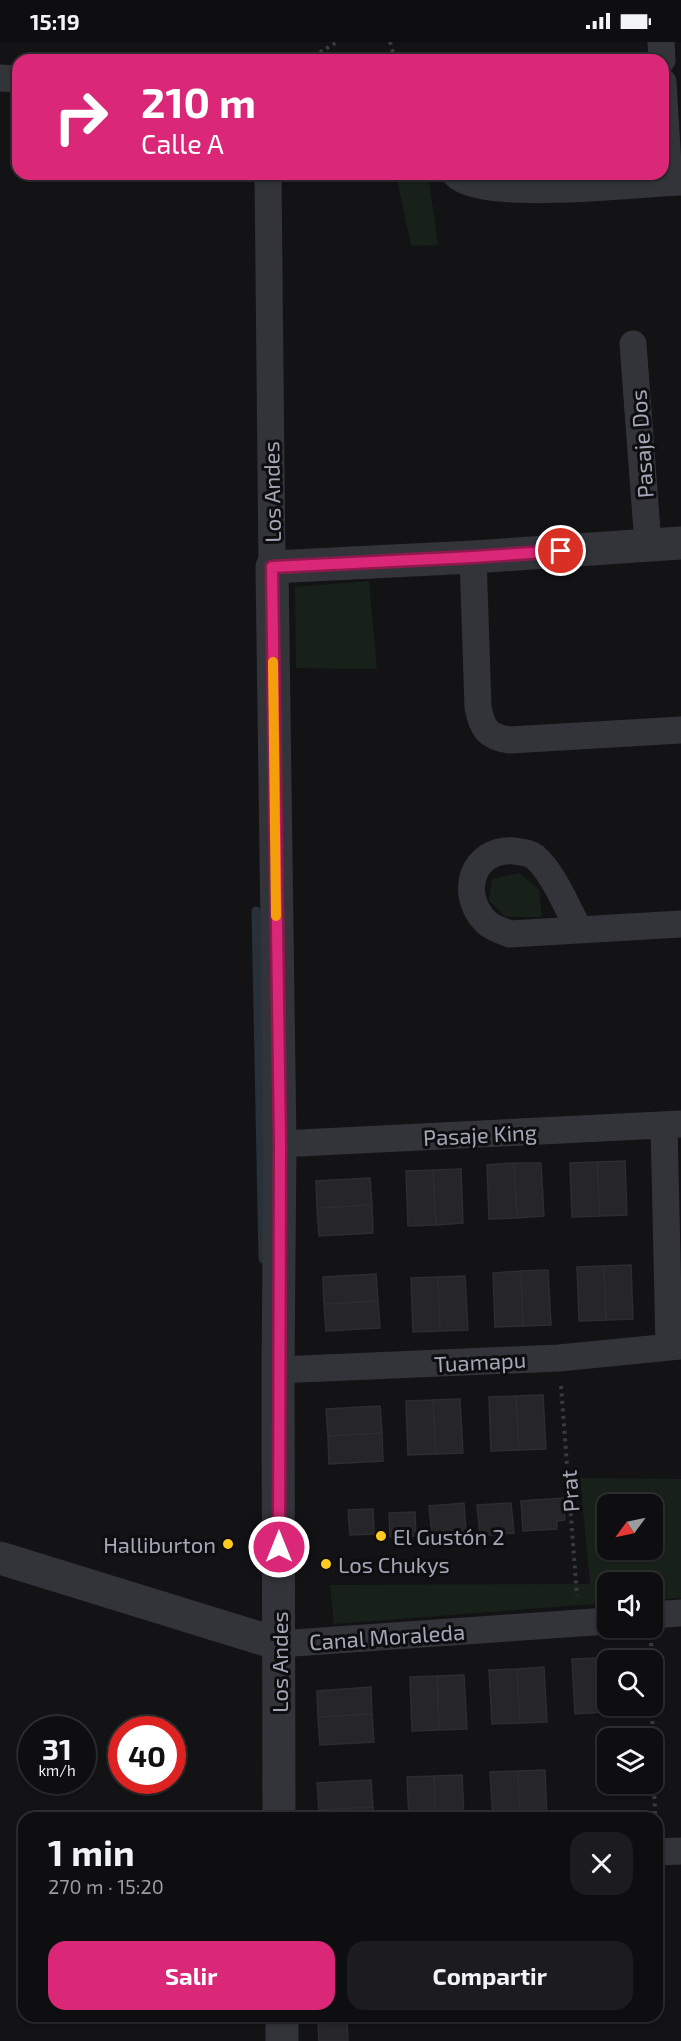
<!DOCTYPE html>
<html lang="es">
<head>
<meta charset="utf-8">
<style>
  :root { --surface:#0e0e10; --page:#1c1c1e; --text:#f1f3f6; --muted:#9b9c9f; --line:#2e2e30; --accent:#db2777 }
  body { margin:0; font-family:"Exo 2",sans-serif; background:var(--page); color:var(--text); height:100vh; display:flex; flex-direction:column; font-size:22px; white-space:nowrap }
  * { box-sizing:border-box; margin:0 }
  p { font-size:20px; color:var(--muted) }
  .icon { flex:none; width:33px; height:33px; fill:none; stroke:currentColor; stroke-width:2; stroke-linecap:round; stroke-linejoin:round }
  .map { position:relative; flex:1; overflow:hidden }
  .details { position:absolute; left:18px; top:1770px; width:645px; height:210px; display:flex; flex-direction:column; background:var(--surface); border-radius:18px; box-shadow:0 2px 4px #0004,0 0 0 2px var(--line) }
  .details>* { flex:none }
  .top-card { position:absolute; left:12px; top:12px; width:657px; height:126px; border-radius:18px; box-shadow:0 2px 4px #0004,0 0 0 2px var(--line); background:#db2777; color:#fff; overflow:hidden }
  .needle { width:39px; rotate:237deg }
  .controls { position:absolute; left:597px; top:1452px; display:grid; gap:12px }
  .controls a { display:grid; place-items:center; width:66px; height:66px; border-radius:12px; background:var(--surface); box-shadow:0 2px 4px #0004,0 0 0 2px var(--line); font-size:30px }
  .speed { position:absolute; left:18px; top:1674px; display:flex; gap:12px; font-size:30px; font-weight:700; text-align:center }
  .speed>* { display:grid; place-content:center; width:78px; height:78px; border-radius:50%; background:var(--surface); box-shadow:0 2px 4px #0004,0 0 0 2px var(--line); line-height:1 }
  .speed small { font-size:15px; font-weight:400 }
  .speed .limit { border:9px solid #d22; background:#fff; color:#111 }
  .pin { position:absolute; display:grid; place-items:center; width:51px; height:51px; color:#fff; margin:-26px; border:3px solid #fff; border-radius:50%; box-shadow:0 2px 6px #0007 }
  .me { position:absolute; width:66px; margin:-33px; rotate:0deg; stroke-linejoin:round; filter:drop-shadow(0 0 4px #0008) }
  .turn { display:flex; align-items:center; gap:21px; height:126px; padding:0 30px; font-size:27px }
  .turn .icon { width:78px; height:78px; stroke-width:2.5 }
  .turn b { display:block; font-size:42px; line-height:51px }
  .round { display:grid; place-items:center; flex:none; width:63px; height:63px; border-radius:18px; background:var(--page) }
  .overview { display:flex; align-items:center; justify-content:space-between; height:102px; padding:0 30px }
  h1 { font-size:36px; font-weight:700; line-height:45px }
  .button { display:flex; gap:12px; margin-top:auto; padding:12px 30px }
  .button a { flex:1; height:69px; border-radius:18px; background:var(--accent); color:#fff; font-size:24px; font-weight:700; line-height:69px; text-align:center }
  .button a+a { background:var(--page); color:var(--text) }
  .status { display:flex; justify-content:space-between; align-items:center; height:42px; padding:0 30px; background:var(--surface); direction:ltr }
  .status svg { height:16px; fill:currentColor }
  .map>svg:first-child { display:block }
</style>
</head>
<body>
<div class="status"><b>15:19</b><svg viewBox="0 0 49 12"><path d="M0 12V9h3v3zM5 12V6h3v6zM10 12V3h3v9zM15 12V0h3v12zM26 1h20v11H26zM47 4h2v5h-2z"/></svg></div>
<div class="map">
<svg width="681" height="1999" viewBox="0 0 681 1999">
  <rect width="100%" height="100%" fill="#131315"/>
  <!-- green -->
  <path fill="#18201a" fill-rule="evenodd" d="M 396,132 L 428,132 L 438,203 L 411,204 Z
    M 369,539 L 377,627 L 296,626 L 295,545 Z
    M 519,831 L 539,847 L 542,875 L 505,875 L 489,858 L 492,837 Z
    M 580,1436 L 681,1437 L 681,1556 L 653,1558 L 652,1540 L 608,1540 L 607,1561 L 334,1582 L 330,1543 L 590,1542 ZM 608,1462 L 652,1462 L 652,1508 L 608,1508 Z"/>
  <g fill="none" stroke-linecap="round" stroke-linejoin="round">
    <!-- stream -->
    <path stroke="#28303a" stroke-width="9" d="M 256,869 L 263,1217"/>
  </g>
  <!-- building -->
  <path fill="#262629" stroke="#2d2c31" stroke-width="1.5" d="M 625,1119 L 627,1173 L 600,1174 L 597,1120 Z
    M 597,1120 L 600,1174 L 572,1175 L 570,1121 Z
    M 514,1121 L 541,1121 L 544,1174 L 517,1176 Z
    M 514,1121 L 517,1176 L 489,1177 L 487,1123 Z
    M 461,1127 L 463,1181 L 436,1183 L 433,1128 Z
    M 433,1128 L 436,1183 L 408,1184 L 406,1129 Z
    M 370,1136 L 372,1163 L 317,1166 L 316,1139 Z
    M 372,1163 L 373,1191 L 319,1194 L 317,1166 Z
    M 631,1223 L 633,1277 L 606,1278 L 604,1224 Z
    M 604,1224 L 606,1278 L 579,1279 L 577,1225 Z
    M 548,1228 L 551,1283 L 523,1284 L 521,1229 Z
    M 521,1229 L 523,1284 L 495,1285 L 493,1231 Z
    M 376,1232 L 378,1259 L 324,1262 L 323,1235 Z
    M 465,1234 L 468,1288 L 440,1289 L 438,1235 Z
    M 438,1235 L 440,1289 L 413,1290 L 411,1236 Z
    M 378,1259 L 380,1286 L 326,1289 L 324,1262 Z
    M 543,1353 L 546,1407 L 519,1408 L 516,1354 Z
    M 516,1354 L 519,1408 L 491,1409 L 489,1355 Z
    M 460,1357 L 463,1411 L 436,1412 L 433,1358 Z
    M 433,1358 L 436,1412 L 408,1413 L 406,1359 Z
    M 380,1364 L 382,1391 L 328,1394 L 326,1367 Z
    M 382,1391 L 383,1419 L 329,1422 L 328,1394 Z
    M 563,1456 L 565,1478 L 557,1479 L 557,1487 L 523,1489 L 521,1459 Z
    M 464,1461 L 466,1491 L 432,1494 L 429,1464 Z
    M 511,1461 L 514,1491 L 480,1494 L 477,1463 Z
    M 373,1467 L 374,1492 L 350,1493 L 348,1468 Z
    M 415,1470 L 416,1494 L 390,1495 L 389,1471 Z
    M 627,1615 L 627,1618 L 608,1618 L 608,1664 L 629,1664 L 629,1669 L 602,1670 L 600,1616 Z
    M 600,1616 L 602,1670 L 575,1672 L 572,1617 Z
    M 544,1625 L 547,1680 L 520,1681 L 517,1627 Z
    M 517,1627 L 520,1681 L 492,1682 L 489,1628 Z
    M 464,1633 L 467,1687 L 439,1688 L 437,1634 Z
    M 437,1634 L 439,1688 L 412,1689 L 410,1635 Z
    M 371,1645 L 372,1672 L 318,1675 L 317,1649 Z
    M 372,1672 L 374,1700 L 320,1703 L 318,1675 Z
    M 545,1728 L 547,1776 L 520,1776 L 518,1729 Z
    M 518,1729 L 520,1776 L 493,1776 L 490,1730 Z
    M 462,1733 L 464,1776 L 436,1776 L 434,1734 Z
    M 434,1734 L 436,1776 L 409,1776 L 407,1735 Z
    M 371,1738 L 373,1765 L 319,1768 L 317,1741 Z
    M 373,1765 L 374,1776 L 319,1776 L 319,1768 Z
    M 347,1980 L 348,1999 L 319,1999 L 318,1982 Z"/>
  <g fill="none" stroke-linecap="round" stroke-linejoin="round">
    <!-- path -->
    <path stroke="#393b41" stroke-width="4" stroke-dasharray="3 4.5" stroke-linecap="butt" d="M 390,0 L 395,18
      M 307,18 L 337,0
      M 561,1344 L 577,1554
      M 651,1601 L 652,1618
      M 652,1664 L 655,1776"/>
    <!-- minor -->
    <path stroke="#33343a" stroke-width="27" d="M 661,0 L 662,18
      M 0,36 L 18,37
      M 663,40 L 669,140
      M 268,132 L 272,525
      M 455,132 C 479,161 639,141 681,140
      M 633,302 L 648,502
      M 473,515 L 478,665 C 482,686 487,695 510,698 L 681,688
      M 579,887 C 567,866 554,832 536,816 C 531,811 522,810 514,809 C 472,806 458,852 486,880 C 492,886 502,889 510,892 L 681,882
      M 664,1083 L 669,1305
      M 280,1102 L 681,1082
      M 278,1328 L 559,1316 L 681,1304
      M 652,1573 L 681,1571
      M 279,1602 L 608,1579
      M 657,1810 L 681,1809"/>
    <!-- tertiary -->
    <path stroke="#33343a" stroke-width="33" d="M 0,1516 L 279,1602
      M 279,1776 L 278,1328 L 280,1102 L 272,525 L 473,515 L 681,501
      M 282,1974 L 282,1999"/>
  </g>
  <g fill="none" stroke-linecap="round" stroke-linejoin="round">
    <!-- route casing -->
    <g stroke="#8e194d" stroke-width="15">
      <path id="route" d="M 279,1505 L 280,1102 L 272,525 L 473,515 L 561,509"/>
    </g>
    <!-- route -->
    <use href="#route" stroke="#db2777" stroke-width="10"/>
    <!-- slow -->
    <path stroke="#f59e0b" stroke-width="10" d="M 273,620 L 276,874"/>
  </g>
  <!-- markers -->
  <g fill="#ffcb20" stroke="#0e0e10" stroke-width="2">
    <circle cx="381" cy="1494" r="6"/>
    <circle cx="228" cy="1502" r="6"/>
    <circle cx="326" cy="1522" r="6"/>
  </g>
  <g text-anchor="middle" dominant-baseline="central" stroke-width="6" stroke-linejoin="round" paint-order="stroke">
    <!-- street labels -->
    <g font-size="22" fill="#a3a7b7" stroke="#0e0e10">
      <text transform="translate(641 402) rotate(-94)">Pasaje Dos</text>
      <text transform="translate(271 450) rotate(-91)">Los Andes</text>
      <text transform="translate(480 1092) rotate(-3)">Pasaje King</text>
      <text transform="translate(480 1319) rotate(-3)">Tuamapu</text>
      <text transform="translate(569 1449) rotate(-94)">Prat</text>
      <text transform="translate(387 1594) rotate(-4)">Canal Moraleda</text>
      <text transform="translate(279 1620) rotate(-90)">Los Andes</text>
    </g>
    <!-- poi labels -->
    <g font-size="22" fill="#a3a7b7" stroke="#0e0e10" text-anchor="start">
      <text x="393" y="1494">El Gustón 2</text>
      <text x="216" y="1502" text-anchor="end">Halliburton</text>
      <text x="338" y="1522">Los Chukys</text>
    </g>
  </g>
</svg>
<div class="controls">
<a><svg class="needle" viewBox="-14 -14 28 28"><path d="M0-13l5 13h-10z" fill="#e53935"/><path d="M0 13l5-13h-10z" fill="#9b9c9f"/></svg></a>
<a><svg class="icon" aria-label="sound" viewBox="0 0 24 24"><path d="M4 9h4l5-4v14l-5-4H4zM17 9q2 3 0 6"/></svg></a>
<a><svg class="icon" aria-label="search" viewBox="0 0 24 24"><circle cx="10" cy="10" r="6"/><path d="M15 15l6 6"/></svg></a>
<a><svg class="icon" aria-label="layers" viewBox="0 0 24 24"><path d="M12 4l9 5-9 5-9-5zM3 14l9 5 9-5"/></svg></a>
</div>
<div class="speed"><div>31<small>km/h</small></div><div class="limit">40</div></div>
<div class="pin" style="left:561px;top:509px;background:#d93025"><svg class="icon" aria-label="arrive" viewBox="0 0 24 24"><path d="M6 21V4h12l-3 4 3 4H6"/></svg></div>
<svg class="me" style="left:279px;top:1505px" viewBox="-20 -20 40 40"><circle r="17" fill="#db2777" stroke="#fff" stroke-width="3"/><path d="M0-11L8 9 0 5-8 9z" fill="#fff"/></svg>
<div class="top-card">
<div class="turn"><svg class="icon" aria-label="right" viewBox="0 0 24 24"><path d="M7 20v-9h11M14 6l5 5-5 5"/></svg><div><b>210 m</b>Calle A</div></div>
</div>
<section class="details">
<div class="overview"><div><h1>1 min</h1><p>270 m · 15:20</p></div><a class="round"><svg class="icon" aria-label="close" viewBox="0 0 24 24"><path d="M6 6l12 12M18 6L6 18"/></svg></a></div>
<div class="button"><a>Salir</a><a>Compartir</a></div>
</section>
</div>
</body>
</html>
